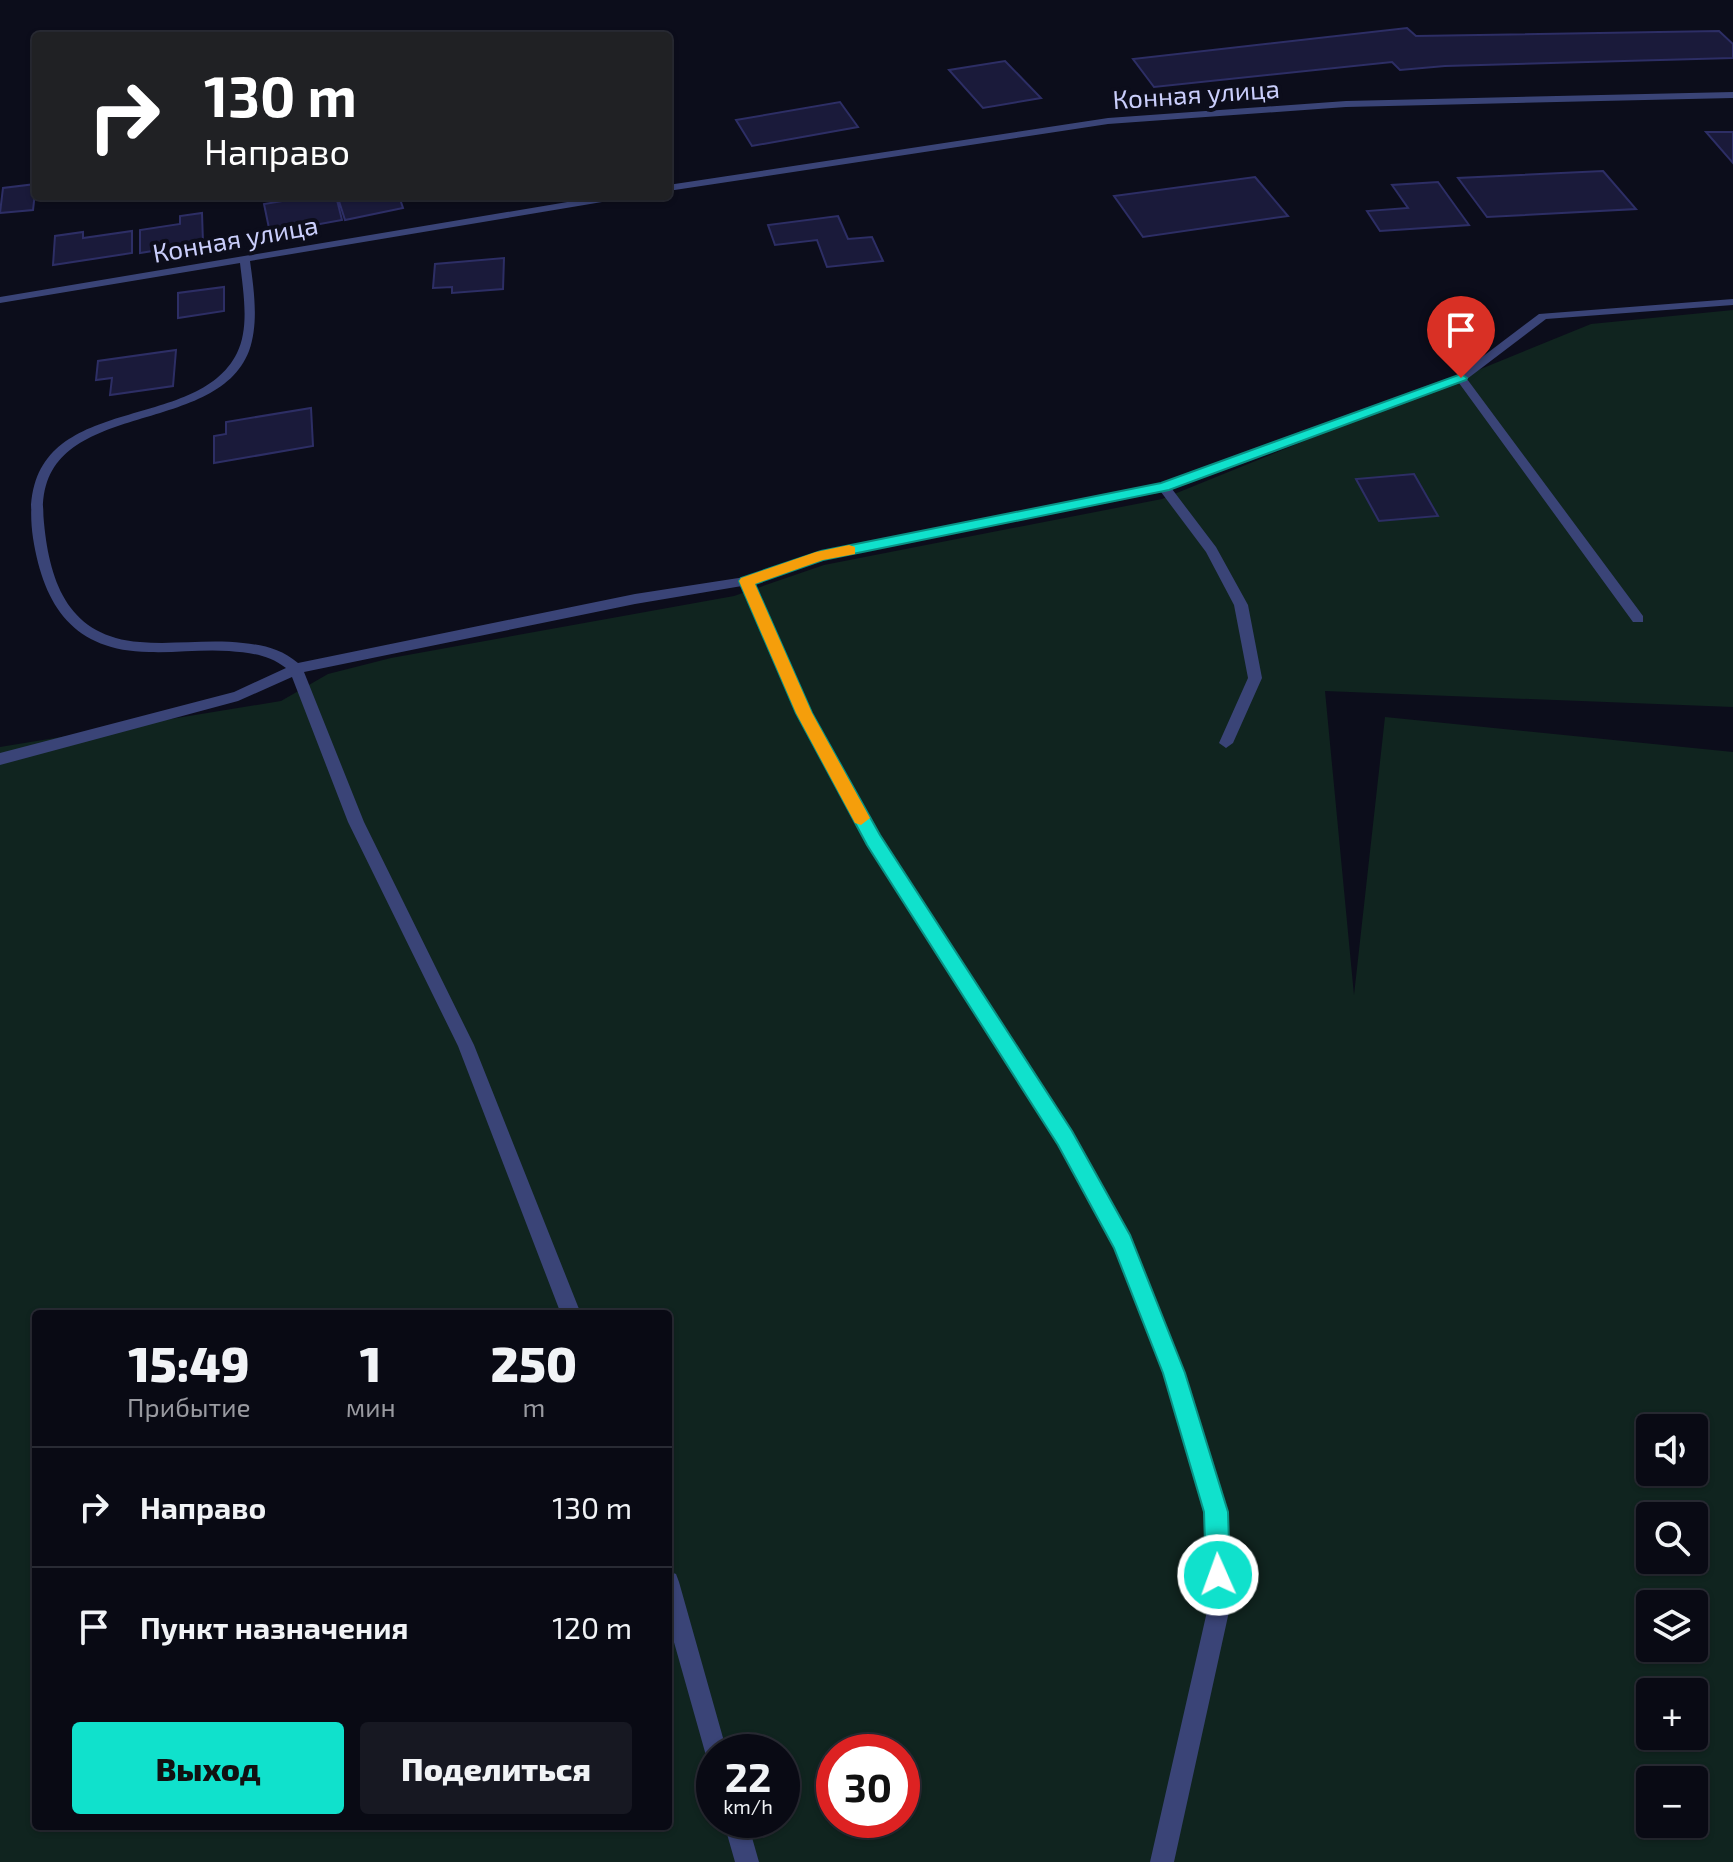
<!DOCTYPE html>
<html lang="ru">
<head>
<meta charset="utf-8">
<style>
  :root { --surface:#090a14; --page:#171822; --text:#f1f3f6; --muted:#999aa0; --line:#292b34; --accent:#10e1cc }
  body { margin:0; font-family:"Exo 2",sans-serif; background:var(--page); color:var(--text); height:100vh; display:flex; flex-direction:column; font-size:30px; white-space:nowrap }
  * { box-sizing:border-box; margin:0 }
  p { font-size:26px; color:var(--muted) }
  .icon { flex:none; width:44px; height:44px; fill:none; stroke:currentColor; stroke-width:2; stroke-linecap:round; stroke-linejoin:round }
  .map { position:relative; flex:1; overflow:hidden }
  .drawer { position:absolute; left:32px; top:1310px; width:640px; height:520px; display:flex; flex-direction:column; background:var(--surface); border-radius:8px; box-shadow:0 2px 6px #0004,0 0 0 2px var(--line) }
  .drawer>* { flex:none }
  .hud { position:absolute; left:32px; top:32px; width:640px; height:168px; border-radius:8px; box-shadow:0 2px 6px #0004,0 0 0 2px var(--line); background:#202124; color:#fff; overflow:hidden }
  .tools { position:absolute; left:1636px; top:1414px; display:grid; gap:16px }
  .tools a { display:grid; place-items:center; width:72px; height:72px; border-radius:8px; background:var(--surface); box-shadow:0 2px 6px #0004,0 0 0 2px var(--line); font-size:40px }
  .speed { position:absolute; left:696px; top:1734px; display:flex; gap:16px; font-size:40px; font-weight:700; text-align:center }
  .speed>* { display:grid; place-content:center; width:104px; height:104px; border-radius:50%; background:var(--surface); box-shadow:0 2px 6px #0004,0 0 0 2px var(--line); line-height:1 }
  .speed small { font-size:20px; font-weight:400 }
  .speed .limit { border:12px solid #d22; background:#fff; color:#111 }
  .pin { position:absolute; display:grid; place-items:center; width:68px; height:68px; color:#fff; margin:-82px -34px; border-radius:50% 50% 50% 0; rotate:-45deg; box-shadow:0 0 8px #0007 }
  .pin .icon { rotate:45deg }
  .me { position:absolute; width:88px; margin:-44px; rotate:358deg; stroke-linejoin:round; filter:drop-shadow(0 0 6px #0008) }
  .turn { display:flex; align-items:center; gap:28px; height:168px; padding:0 40px; font-size:36px }
  .turn .icon { width:104px; height:104px; stroke-width:2.5 }
  .turn b { display:block; font-size:56px; line-height:68px }
  .eta { display:flex; justify-content:space-evenly; align-items:center; height:136px; text-align:center }
  .eta b { font-size:48px; font-weight:800; line-height:56px }
  .cta { display:flex; gap:16px; margin-top:auto; padding:16px 40px }
  .cta a { flex:1; height:92px; border-radius:8px; background:var(--accent); color:#111; font-size:32px; font-weight:800; line-height:92px; text-align:center }
  .cta a+a { background:var(--page); color:var(--text) }
  ul { padding:0; list-style:none }
  li { display:flex; align-items:center; gap:24px; height:120px; padding:0 40px; border-top:2px solid var(--line) }
  li div { flex:1 }
  li b { display:block; font-size:30px }
  li em { font-style:normal }
  .map>svg:first-child { display:block }
</style>
</head>
<body>
<div class="map">
<svg width="1733" height="1862" viewBox="0 0 1733 1862">
  <rect width="100%" height="100%" fill="#0c0d1b"/>
  <!-- green -->
  <path fill="#10241f" fill-rule="evenodd" d="M 1733,310 L 1733,707 L 1325,691 L 1354,995 L 1385,717 L 1733,752 L 1733,1862 L 0,1862 L 0,747 L 281,701 L 328,674 L 391,658 L 734,596 L 824,565 L 1162,499 L 1591,324 ZM 36,1314 L 668,1314 L 668,1826 L 36,1826 ZM 1650,1428 L 1694,1428 L 1694,1472 L 1650,1472 ZM 1650,1516 L 1694,1516 L 1694,1560 L 1650,1560 ZM 1650,1604 L 1694,1604 L 1694,1648 L 1650,1648 ZM 1650,1692 L 1694,1692 L 1694,1736 L 1650,1736 ZM 714,1752 L 782,1752 L 782,1820 L 714,1820 ZM 834,1752 L 902,1752 L 902,1820 L 834,1820 ZM 1650,1780 L 1694,1780 L 1694,1824 L 1650,1824 Z"/>
  <!-- building -->
  <path fill="#1a1a3a" stroke="#2d2e65" stroke-width="2" d="M 1407,28 L 1416,36 L 1719,31 L 1733,44 L 1733,58 L 1445,66 L 1400,70 L 1392,62 L 1154,87 L 1133,59 Z
    M 1005,61 L 1041,98 L 983,108 L 949,70 Z
    M 840,102 L 858,127 L 752,146 L 736,120 Z
    M 1706,132 L 1733,132 L 1733,163 Z
    M 1603,171 L 1636,209 L 1487,217 L 1458,178 Z
    M 1255,177 L 1288,216 L 1143,237 L 1114,196 Z
    M 1438,182 L 1469,225 L 1380,231 L 1367,211 L 1408,208 L 1392,185 Z
    M 36,184 L 33,210 L 0,213 L 3,188 Z
    M 313,196 L 336,196 L 342,220 L 270,233 L 264,204 Z
    M 363,196 L 399,196 L 403,208 L 345,220 L 339,201 Z
    M 202,213 L 203,243 L 140,253 L 140,230 L 180,224 L 180,216 Z
    M 838,216 L 848,239 L 872,237 L 883,261 L 827,267 L 817,240 L 775,245 L 768,225 Z
    M 132,231 L 132,253 L 53,265 L 55,236 L 83,232 L 83,238 Z
    M 504,258 L 503,289 L 452,293 L 452,287 L 433,288 L 435,264 Z
    M 224,287 L 224,311 L 178,318 L 178,293 Z
    M 176,350 L 173,386 L 110,395 L 112,378 L 96,380 L 98,361 Z
    M 311,408 L 313,446 L 214,463 L 214,436 L 226,434 L 226,422 Z
    M 1414,474 L 1438,516 L 1379,521 L 1356,479 Z"/>
  <g fill="none" stroke-linecap="round" stroke-linejoin="round">
    <!-- street -->
    <path fill="#3a4477" fill-rule="evenodd" d="M 1733,92 L 1733,98 L 1346,107 L 1108,124 L 668,191 L 668,185 L 1108,118 L 1346,101 Z
      M 603,196 L 625,196 L 620,199 L 250,261 C 254,290 259,323 249,351 C 214,442 30,394 44,523 C 50,585 70,637 140,642 C 174,645 208,639 243,643 C 264,645 281,649 298,663 L 635,594 L 745,577 L 821,552 L 1161,484 L 1457,376 L 1539,314 L 1733,299 L 1733,305 L 1546,319 L 1467,379 L 1643,616 L 1643,622 L 1633,622 L 1459,383 L 1172,489 L 1216,547 L 1248,605 L 1262,678 L 1233,743 L 1226,748 L 1219,743 L 1248,678 L 1234,605 L 1206,552 L 1161,492 L 823,560 L 753,583 L 811,713 L 879,836 L 1071,1132 L 1129,1235 L 1184,1373 L 1226,1512 L 1230,1607 L 1174,1862 L 1150,1862 L 1208,1607 L 1206,1512 L 1164,1373 L 1115,1247 L 1059,1144 L 869,844 L 797,713 L 742,586 L 635,604 L 304,672 L 364,822 L 474,1045 L 581,1314 L 561,1314 L 458,1046 L 348,822 L 292,677 L 238,701 L 0,765 L 0,753 L 234,692 L 286,668 C 268,654 250,653 229,651 C 202,649 176,653 149,652 C 74,651 44,607 33,538 C 11,384 194,440 237,353 C 250,327 243,290 240,263 L 0,303 L 0,297 Z
      M 668,1571 L 676,1574 L 679,1582 L 727,1752 L 714,1752 L 714,1763 L 708,1760 L 705,1752 L 668,1621 Z
      M 723,1820 L 747,1820 L 759,1862 L 735,1862 Z"/>
  </g>
  <!-- route -->
  <path fill="#10e1cc" stroke="#0a9285" stroke-width="2" d="M 1461,374 L 1467,378 L 1466,380 L 1169,490 L 823,560 L 755,584 L 812,713 L 880,835 L 1072,1131 L 1130,1235 L 1185,1373 L 1228,1512 L 1230,1575 L 1226,1584 L 1218,1587 L 1209,1584 L 1206,1575 L 1204,1512 L 1163,1373 L 1114,1248 L 1058,1145 L 867,845 L 796,713 L 739,581 L 741,578 L 821,551 L 1161,483 Z"/>
  <!-- slow -->
  <path fill="#f59e0b" d="M 849,545 L 855,547 L 855,554 L 823,560 L 755,584 L 812,713 L 870,818 L 861,825 L 855,823 L 796,713 L 739,581 L 741,578 L 816,552 Z"/>
  <g text-anchor="middle" dominant-baseline="central" stroke-width="8" stroke-linejoin="round" paint-order="stroke">
    <!-- far-street labels -->
    <g font-size="26" fill="#cacefb" stroke="#0c0d1b">
      <text transform="translate(1196 93) rotate(-4)">Конная улица</text>
      <text transform="translate(235 238) rotate(-10)">Конная улица</text>
    </g>
  </g>
</svg>
<div class="tools">
<a><svg class="icon" aria-label="sound" viewBox="0 0 24 24"><path d="M4 9h4l5-4v14l-5-4H4zM17 9q2 3 0 6"/></svg></a>
<a><svg class="icon" aria-label="search" viewBox="0 0 24 24"><circle cx="10" cy="10" r="6"/><path d="M15 15l6 6"/></svg></a>
<a><svg class="icon" aria-label="layers" viewBox="0 0 24 24"><path d="M12 4l9 5-9 5-9-5zM3 14l9 5 9-5"/></svg></a>
<a>+</a>
<a>−</a>
</div>
<div class="speed"><div>22<small>km/h</small></div><div class="limit">30</div></div>
<div class="pin" style="left:1461px;top:378px;background:#d93025"><svg class="icon" aria-label="arrive" viewBox="0 0 24 24"><path d="M6 21V4h12l-3 4 3 4H6"/></svg></div>
<svg class="me" style="left:1218px;top:1575px" viewBox="-20 -20 40 40"><circle r="17" fill="#10e1cc" stroke="#fff" stroke-width="3"/><path d="M0-11L8 9 0 5-8 9z" fill="#fff"/></svg>
<div class="hud">
<div class="turn"><svg class="icon" aria-label="right" viewBox="0 0 24 24"><path d="M7 20v-9h11M14 6l5 5-5 5"/></svg><div><b>130 m</b>Направо</div></div>
</div>
<section class="drawer">
<div class="eta">
<div><b>15:49</b><p>Прибытие</p></div>
<div><b>1</b><p>мин</p></div>
<div><b>250</b><p>m</p></div>
</div>
<ul>
<li><svg class="icon" aria-label="right" viewBox="0 0 24 24"><path d="M7 20v-9h11M14 6l5 5-5 5"/></svg><div><b>Направо</b></div><em>130 m</em></li>
<li><svg class="icon" aria-label="arrive" viewBox="0 0 24 24"><path d="M6 21V4h12l-3 4 3 4H6"/></svg><div><b>Пункт назначения</b></div><em>120 m</em></li>
</ul>
<div class="cta"><a>Выход</a><a>Поделиться</a></div>
</section>
</div>
</body>
</html>
